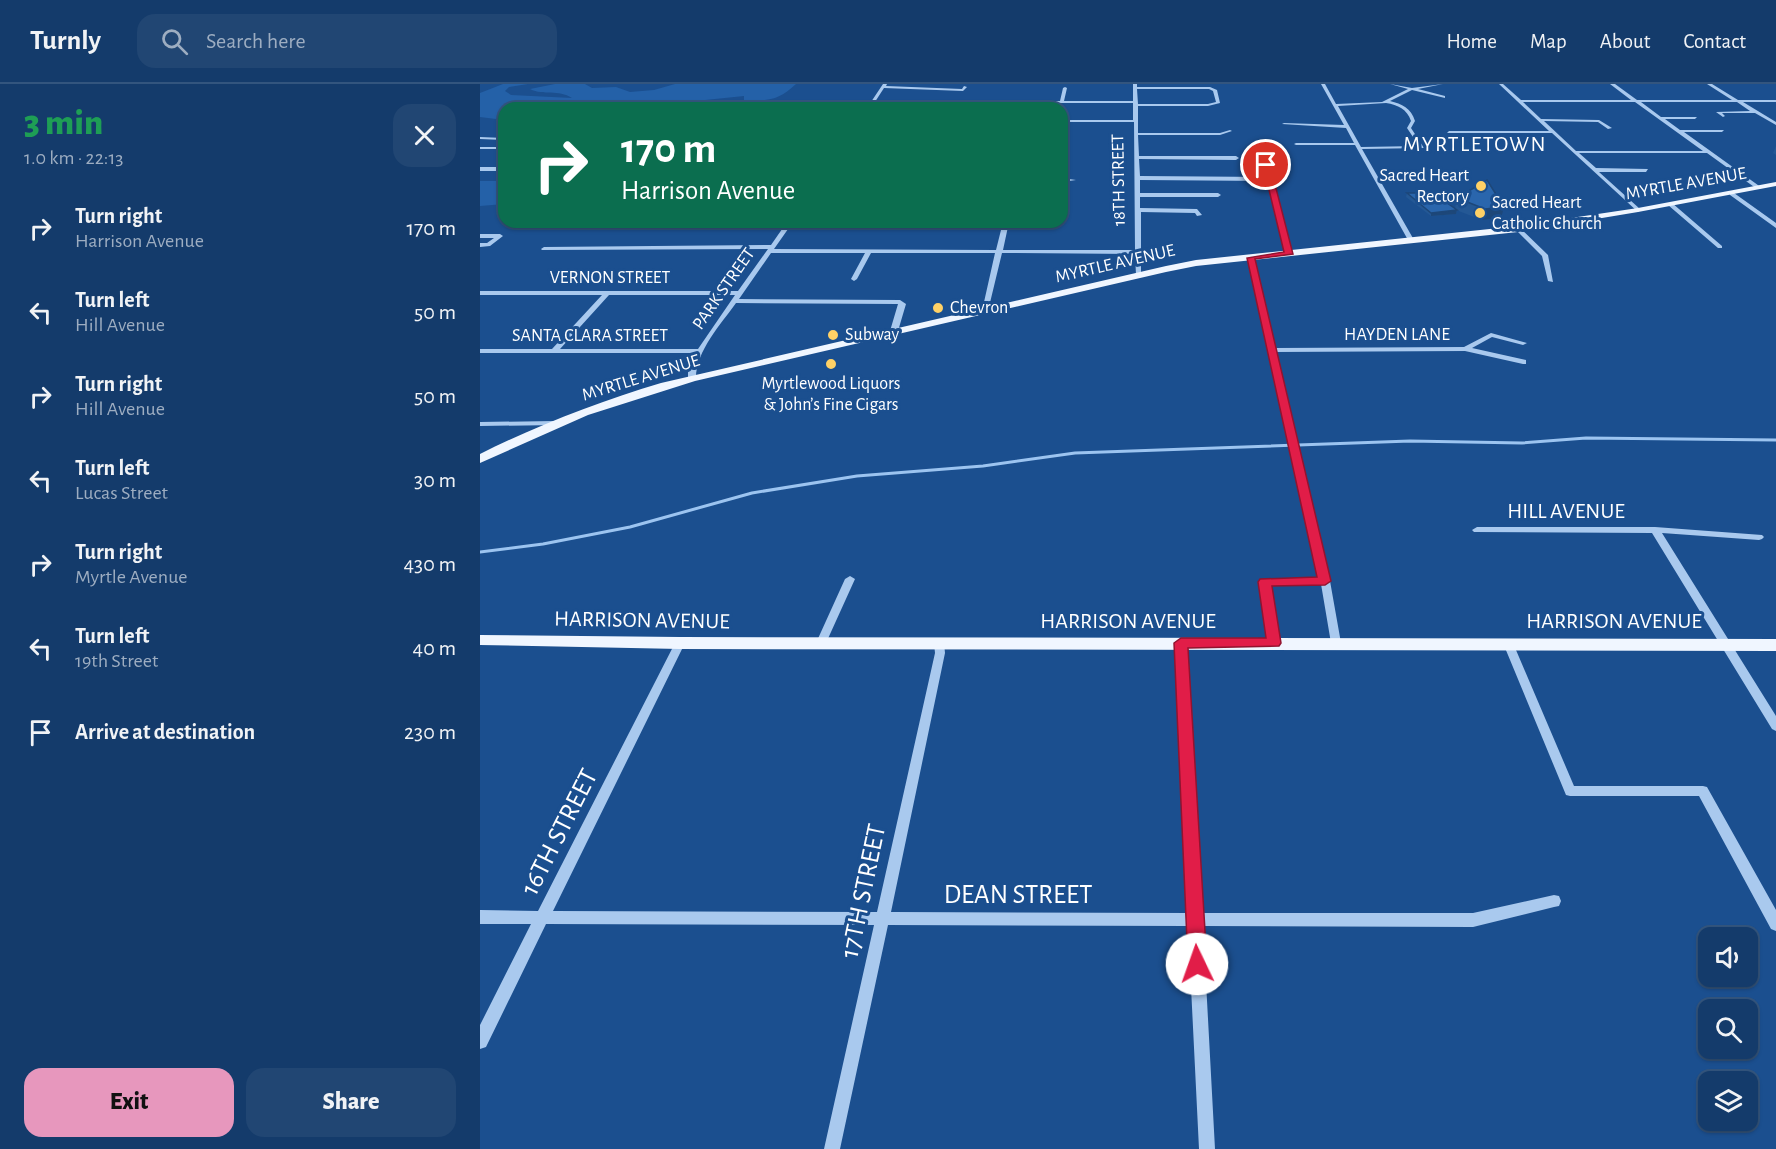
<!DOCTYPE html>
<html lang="en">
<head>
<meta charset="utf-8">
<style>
  :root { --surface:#143b6b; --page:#214673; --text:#f1f3f6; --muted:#9dadc1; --line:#33557e; --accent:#e797bd }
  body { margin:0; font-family:"Alegreya Sans",sans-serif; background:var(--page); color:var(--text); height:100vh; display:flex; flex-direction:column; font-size:22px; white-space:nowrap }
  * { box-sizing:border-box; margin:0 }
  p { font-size:20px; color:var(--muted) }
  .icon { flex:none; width:33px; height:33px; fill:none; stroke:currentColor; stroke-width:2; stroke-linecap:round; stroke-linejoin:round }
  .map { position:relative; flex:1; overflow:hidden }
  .panel { display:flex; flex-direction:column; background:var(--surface); width:480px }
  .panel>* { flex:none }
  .top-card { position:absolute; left:18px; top:18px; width:570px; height:126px; border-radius:18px; box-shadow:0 2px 4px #0004,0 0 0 2px var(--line); background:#0b6e4f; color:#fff; overflow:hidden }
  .tools { position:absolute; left:1218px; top:843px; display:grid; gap:12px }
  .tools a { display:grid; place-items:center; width:60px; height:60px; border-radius:12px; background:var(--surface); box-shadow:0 2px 4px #0004,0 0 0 2px var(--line); font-size:30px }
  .pin { position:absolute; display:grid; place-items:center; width:51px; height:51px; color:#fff; margin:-26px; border:3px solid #fff; border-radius:50%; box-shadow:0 2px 6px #0007 }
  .me { position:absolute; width:66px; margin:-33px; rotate:357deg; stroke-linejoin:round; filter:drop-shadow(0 0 4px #0008) }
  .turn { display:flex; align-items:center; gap:21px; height:126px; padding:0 24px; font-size:27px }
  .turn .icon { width:78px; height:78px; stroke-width:2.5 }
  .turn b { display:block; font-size:42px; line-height:51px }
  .round { display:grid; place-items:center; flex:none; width:63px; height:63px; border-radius:18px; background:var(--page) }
  .summary { display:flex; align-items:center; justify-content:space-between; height:102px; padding:0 24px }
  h1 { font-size:36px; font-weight:800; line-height:45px; color:#1e9e55 }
  .cta { display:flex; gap:12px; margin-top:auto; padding:12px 24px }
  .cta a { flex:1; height:69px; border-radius:18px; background:var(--accent); color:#111; font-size:24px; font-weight:800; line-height:69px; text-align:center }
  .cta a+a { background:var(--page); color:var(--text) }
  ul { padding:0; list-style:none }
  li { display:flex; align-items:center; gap:18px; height:84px; padding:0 24px }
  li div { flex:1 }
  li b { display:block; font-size:22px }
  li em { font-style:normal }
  header { display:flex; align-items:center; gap:36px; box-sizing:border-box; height:84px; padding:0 30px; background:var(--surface); border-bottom:2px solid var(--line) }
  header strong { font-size:28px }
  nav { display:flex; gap:33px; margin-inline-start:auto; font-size:21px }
  .search { width:420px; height:54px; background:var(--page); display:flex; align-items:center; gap:15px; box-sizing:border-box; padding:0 21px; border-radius:18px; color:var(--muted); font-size:22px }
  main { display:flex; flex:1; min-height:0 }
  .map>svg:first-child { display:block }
</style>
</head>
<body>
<header>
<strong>Turnly</strong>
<div class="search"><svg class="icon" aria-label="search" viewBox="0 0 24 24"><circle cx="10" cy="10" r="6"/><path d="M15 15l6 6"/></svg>Search here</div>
<nav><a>Home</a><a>Map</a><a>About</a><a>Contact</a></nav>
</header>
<main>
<section class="panel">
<div class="summary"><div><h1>3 min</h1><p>1.0 km · 22:13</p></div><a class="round"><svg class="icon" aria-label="close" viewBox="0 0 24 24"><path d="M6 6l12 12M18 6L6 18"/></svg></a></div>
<ul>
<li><svg class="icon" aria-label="right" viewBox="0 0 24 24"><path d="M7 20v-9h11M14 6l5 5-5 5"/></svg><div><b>Turn right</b><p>Harrison Avenue</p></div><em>170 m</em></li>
<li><svg class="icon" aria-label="left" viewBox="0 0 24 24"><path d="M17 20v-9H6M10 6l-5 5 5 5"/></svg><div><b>Turn left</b><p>Hill Avenue</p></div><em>50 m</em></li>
<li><svg class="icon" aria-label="right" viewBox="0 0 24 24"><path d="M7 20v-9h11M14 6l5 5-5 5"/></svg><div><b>Turn right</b><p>Hill Avenue</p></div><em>50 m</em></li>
<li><svg class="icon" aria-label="left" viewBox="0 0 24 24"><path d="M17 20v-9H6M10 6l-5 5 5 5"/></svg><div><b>Turn left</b><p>Lucas Street</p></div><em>30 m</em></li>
<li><svg class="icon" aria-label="right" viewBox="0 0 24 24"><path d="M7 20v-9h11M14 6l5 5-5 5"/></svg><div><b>Turn right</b><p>Myrtle Avenue</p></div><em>430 m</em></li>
<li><svg class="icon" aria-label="left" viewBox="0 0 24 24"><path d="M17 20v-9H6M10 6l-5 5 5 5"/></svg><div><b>Turn left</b><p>19th Street</p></div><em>40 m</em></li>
<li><svg class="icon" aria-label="arrive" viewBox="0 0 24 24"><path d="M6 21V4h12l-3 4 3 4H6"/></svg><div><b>Arrive at destination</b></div><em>230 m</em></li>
</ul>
<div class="cta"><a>Exit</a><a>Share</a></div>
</section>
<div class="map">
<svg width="1296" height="1065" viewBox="0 0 1296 1065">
  <rect width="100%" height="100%" fill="#1b4f8f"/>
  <!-- green -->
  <path fill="#2461a8" d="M 23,0 L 48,0 L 29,3 L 25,7 L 31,11 L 92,14 C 78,5 64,12 50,5 L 75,0 L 105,0 L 112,4 L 136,3 L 150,8 L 174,6 L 195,0 L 316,0 C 298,17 288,17 264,16 L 264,12 L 196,19 L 206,24 L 24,24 L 24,36 L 0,33 L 0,9 Z
    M 0,97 L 24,97 L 24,120 L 0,122 Z"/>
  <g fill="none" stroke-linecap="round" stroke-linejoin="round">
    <!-- stream -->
    <path stroke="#9cc4f0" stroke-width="3" d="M 0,468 L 63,460 L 150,443 L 272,409 L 377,392 L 503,382 L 595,369 L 930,357 L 1042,359 L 1106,354 L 1296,356"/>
    <!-- minor -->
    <path fill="#a9c9ee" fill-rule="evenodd" d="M 403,0 L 407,0 L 406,2 L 482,5 L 484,2 L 487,3 L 483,7 L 404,4 L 391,24 L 387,24 Z
      M 653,0 L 657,0 L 657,3 L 730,3 L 737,6 L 740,19 L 728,22 L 658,22 L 658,49 L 740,49 L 750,46 L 752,47 L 740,51 L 658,51 L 659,72 L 756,72 L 759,74 L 756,76 L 659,75 L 660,92 L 787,93 L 783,81 L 788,80 L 811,170 L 806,169 L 787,97 L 660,96 L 660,109 L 738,109 L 741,111 L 738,113 L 660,113 L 660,124 L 717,125 L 722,131 L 717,132 L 715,129 L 661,128 L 661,192 L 656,191 L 655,170 L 522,169 L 508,227 L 505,229 L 502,227 L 515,169 L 391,169 L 377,195 L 374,197 L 371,195 L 385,169 L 291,169 L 259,215 L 420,216 L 426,220 L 418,247 L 414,249 L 410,247 L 418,220 L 256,219 C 241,240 216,267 216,294 L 212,296 L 208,294 L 208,284 L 216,269 L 0,269 L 0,265 L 72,265 L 122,211 L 0,211 L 0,207 L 258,207 L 288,165 L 62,166 L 61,165 L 64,163 L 291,161 L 307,138 L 313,138 L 294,165 L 516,166 L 523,138 L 529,138 L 523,166 L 655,166 L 654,38 L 582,38 L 582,36 L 653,36 L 653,19 L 438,19 L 580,17 L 583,4 L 585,3 L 587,4 L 584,17 L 653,17 ZM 657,5 L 729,5 L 733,7 L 736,18 L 728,20 L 658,20 ZM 129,211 L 255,211 L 218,265 L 80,265 Z
      M 841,0 L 845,0 L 856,20 L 902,18 L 928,5 L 910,0 L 932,4 L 963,0 L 938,5 L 965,12 L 965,14 L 932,6 L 910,17 C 922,20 931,24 935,37 L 931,44 L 944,64 L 882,65 L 934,156 L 933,157 L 928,156 L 875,61 L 816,61 L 814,60 L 816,59 L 874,59 L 866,44 L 802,40 L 804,39 L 864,41 ZM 906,19 C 918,21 927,25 931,37 L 927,44 L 939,62 L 881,63 L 858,22 Z
      M 1019,0 L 1023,0 L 1041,16 L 1151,16 L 1130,0 L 1135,0 L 1157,16 L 1252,16 L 1227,0 L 1232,0 L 1258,16 L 1296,16 L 1296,18 L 1263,18 L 1296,38 L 1296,41 L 1275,29 L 1242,29 L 1245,32 L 1243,33 L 1236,28 L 1270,27 L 1257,18 L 1161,18 L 1181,33 L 1217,33 L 1215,35 L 1185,35 L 1200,46 L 1244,46 L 1242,48 L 1204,48 L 1282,104 L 1277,105 L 1227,69 L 1099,69 L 1116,84 L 1168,85 L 1166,88 L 1119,88 L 1160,125 L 1161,126 L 1158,128 L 1072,49 L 967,49 L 969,47 L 1069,47 ZM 1043,18 L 1155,18 L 1223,67 L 1096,67 L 1064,37 L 1118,38 L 1128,45 L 1132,44 L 1119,36 L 1061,35 Z
      M 0,53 L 24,54 L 24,56 L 0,55 Z
      M 0,63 L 24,63 L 24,65 L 0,65 Z
      M 0,83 L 24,83 L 24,87 L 0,87 Z
      M 582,94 L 596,96 L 582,98 Z
      M 1250,109 L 1254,109 L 1296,139 L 1296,144 L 1250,111 Z
      M 1188,119 L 1192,119 L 1242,162 L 1242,164 L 1238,164 L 1188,121 Z
      M 1036,144 L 1040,144 L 1068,171 L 1073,198 L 1068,197 L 1062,172 L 1036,146 Z
      M 0,150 L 20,150 L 23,152 L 10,162 L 0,163 L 0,159 L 7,159 L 14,154 L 0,154 Z
      M 771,171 L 774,173 L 795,264 L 984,263 L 1011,249 L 1047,259 L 1043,261 L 1012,253 L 992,264 L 1046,276 L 1046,280 L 1043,280 L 985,267 L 796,268 L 850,497 L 861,559 L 856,563 L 851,559 L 841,500 L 791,501 L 799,559 L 794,563 L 789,559 L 780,498 L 781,496 L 839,494 L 768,173 Z
      M 75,337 L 78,337 L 78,341 L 0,342 L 0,338 Z
      M 997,443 L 1175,443 L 1282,451 L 1284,453 L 1282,455 L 1279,456 L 1182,449 L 1296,632 L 1296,647 L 1292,645 L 1172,449 L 994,448 L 992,446 Z
      M 370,492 L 375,495 L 346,559 L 341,563 L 337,562 L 336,559 L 365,495 Z
      M 200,555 L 205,559 L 73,827 L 397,828 L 455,569 L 454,559 L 459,555 L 464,559 L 465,569 L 411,828 L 708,829 L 696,559 L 701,555 L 706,559 L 722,829 L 993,829 L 1074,811 L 1079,812 L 1081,817 L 1079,822 L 1074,823 L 993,843 L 723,842 L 735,1065 L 719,1065 L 708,842 L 408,841 L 360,1065 L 344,1065 L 394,841 L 66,840 L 6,963 L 0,965 L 0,941 L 51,840 L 0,840 L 0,826 L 58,827 L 195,559 Z
      M 1028,555 L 1033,559 L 1094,702 L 1223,702 L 1227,703 L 1296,826 L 1296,847 L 1291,845 L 1219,712 L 1090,712 L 1086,711 L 1023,559 Z"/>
    <!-- major -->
    <path fill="#f0f6ff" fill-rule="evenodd" d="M 1296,98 L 1296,102 L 1158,128 L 1038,148 L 716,182 L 686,188 L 215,297 L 108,331 L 0,379 L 0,370 C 58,341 118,318 181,299 L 686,182 L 716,176 L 1038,142 L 1158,124 Z
      M 0,551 L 200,553 L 1296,555 L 1296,567 L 200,565 L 0,561 Z"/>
  </g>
  <!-- wall -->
  <path fill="#245895" d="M 1296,62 L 1296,71 L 1293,69 Z
    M 1007,96 L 1021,134 L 1002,136 L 976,126 L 977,126 L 976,130 L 951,132 L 926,113 L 927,109 L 975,125 L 977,114 Z"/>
  <!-- shaded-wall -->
  <path fill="#1d4779" d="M 1024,123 L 1021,134 L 1002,136 L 1005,125 Z
    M 977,126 L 976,130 L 951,132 L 951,129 Z"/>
  <!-- building -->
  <path fill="#2a66ad" stroke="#1d4779" stroke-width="1.5" d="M 1007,96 L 1024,123 L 1005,125 L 977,114 Z
    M 927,109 L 953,109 L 977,126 L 951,129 Z"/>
  <!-- route -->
  <path fill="#e11d48" stroke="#92132f" stroke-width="1.5" d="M 786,79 L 790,81 L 813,170 L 775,175 L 851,497 L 845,501 L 792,502 L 801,559 L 799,562 L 708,564 L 727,880 L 724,887 L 717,890 L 710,887 L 708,880 L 694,559 L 701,554 L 786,554 L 778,498 L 780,495 L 837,493 L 767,174 L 804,168 L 783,81 Z"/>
  <!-- markers -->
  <g fill="#ffd166" stroke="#1b4f8f" stroke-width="2">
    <circle cx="1001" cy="102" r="6"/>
    <circle cx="1000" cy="129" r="6"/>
    <circle cx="458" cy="224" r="6"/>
    <circle cx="353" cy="251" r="6"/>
    <circle cx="351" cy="280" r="6"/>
  </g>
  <g text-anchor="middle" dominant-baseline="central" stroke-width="6" stroke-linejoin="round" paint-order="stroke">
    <!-- far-poi labels -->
    <g font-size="18" fill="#fff" stroke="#1b4f8f" text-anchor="start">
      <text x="989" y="92" text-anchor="end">Sacred Heart<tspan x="989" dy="21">Rectory</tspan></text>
      <text x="1012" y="119">Sacred Heart<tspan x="1012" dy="21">Catholic Church</tspan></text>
      <text x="470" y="224">Chevron</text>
      <text x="365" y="251">Subway</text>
      <text x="351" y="300" text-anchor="middle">Myrtlewood Liquors<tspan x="351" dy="21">&amp; John’s Fine Cigars</tspan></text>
    </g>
    <!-- far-street labels -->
    <g font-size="18" fill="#fff" stroke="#1b4f8f">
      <text transform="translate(639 96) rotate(-91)">18TH STREET</text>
      <text transform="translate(1206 100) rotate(-10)">MYRTLE AVENUE</text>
      <text transform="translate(635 180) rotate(-13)">MYRTLE AVENUE</text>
      <text x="130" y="194">VERNON STREET</text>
      <text transform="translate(244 205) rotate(-55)">PARK STREET</text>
      <text x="917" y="251">HAYDEN LANE</text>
      <text x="110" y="252">SANTA CLARA STREET</text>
      <text transform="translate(161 294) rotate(-17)">MYRTLE AVENUE</text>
    </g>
    <!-- far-quarter labels -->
    <g font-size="22" letter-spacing="1.5" fill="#fff" stroke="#1b4f8f">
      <text x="995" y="60">MYRTLETOWN</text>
    </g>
    <!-- street labels -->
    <g font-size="22" fill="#fff" stroke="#1b4f8f">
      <text x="1086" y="427">HILL AVENUE</text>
      <text transform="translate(162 536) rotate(1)">HARRISON AVENUE</text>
      <text x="648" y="537">HARRISON AVENUE</text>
      <text x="1134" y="537">HARRISON AVENUE</text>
    </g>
    <!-- near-street labels -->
    <g font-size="27" fill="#fff" stroke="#1b4f8f">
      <text transform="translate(79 748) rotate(-63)">16TH STREET</text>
      <text transform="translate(383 807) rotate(-78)">17TH STREET</text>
      <text x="538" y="810">DEAN STREET</text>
    </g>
  </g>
</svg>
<div class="tools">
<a><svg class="icon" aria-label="sound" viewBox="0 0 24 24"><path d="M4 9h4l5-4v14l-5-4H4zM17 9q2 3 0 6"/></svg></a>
<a><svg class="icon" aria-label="search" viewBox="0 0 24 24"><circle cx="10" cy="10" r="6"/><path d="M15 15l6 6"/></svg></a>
<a><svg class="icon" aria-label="layers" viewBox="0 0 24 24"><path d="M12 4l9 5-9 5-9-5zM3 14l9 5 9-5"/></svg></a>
</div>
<div class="pin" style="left:786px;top:81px;background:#d93025"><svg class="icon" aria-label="arrive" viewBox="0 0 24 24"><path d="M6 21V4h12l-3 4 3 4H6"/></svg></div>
<svg class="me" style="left:717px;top:880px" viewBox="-20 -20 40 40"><circle r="19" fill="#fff"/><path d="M0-13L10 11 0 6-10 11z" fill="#e11d48"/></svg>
<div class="top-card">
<div class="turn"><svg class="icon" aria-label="right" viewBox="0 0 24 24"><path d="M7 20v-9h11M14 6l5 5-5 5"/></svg><div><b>170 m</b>Harrison Avenue</div></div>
</div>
</div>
</main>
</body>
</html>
